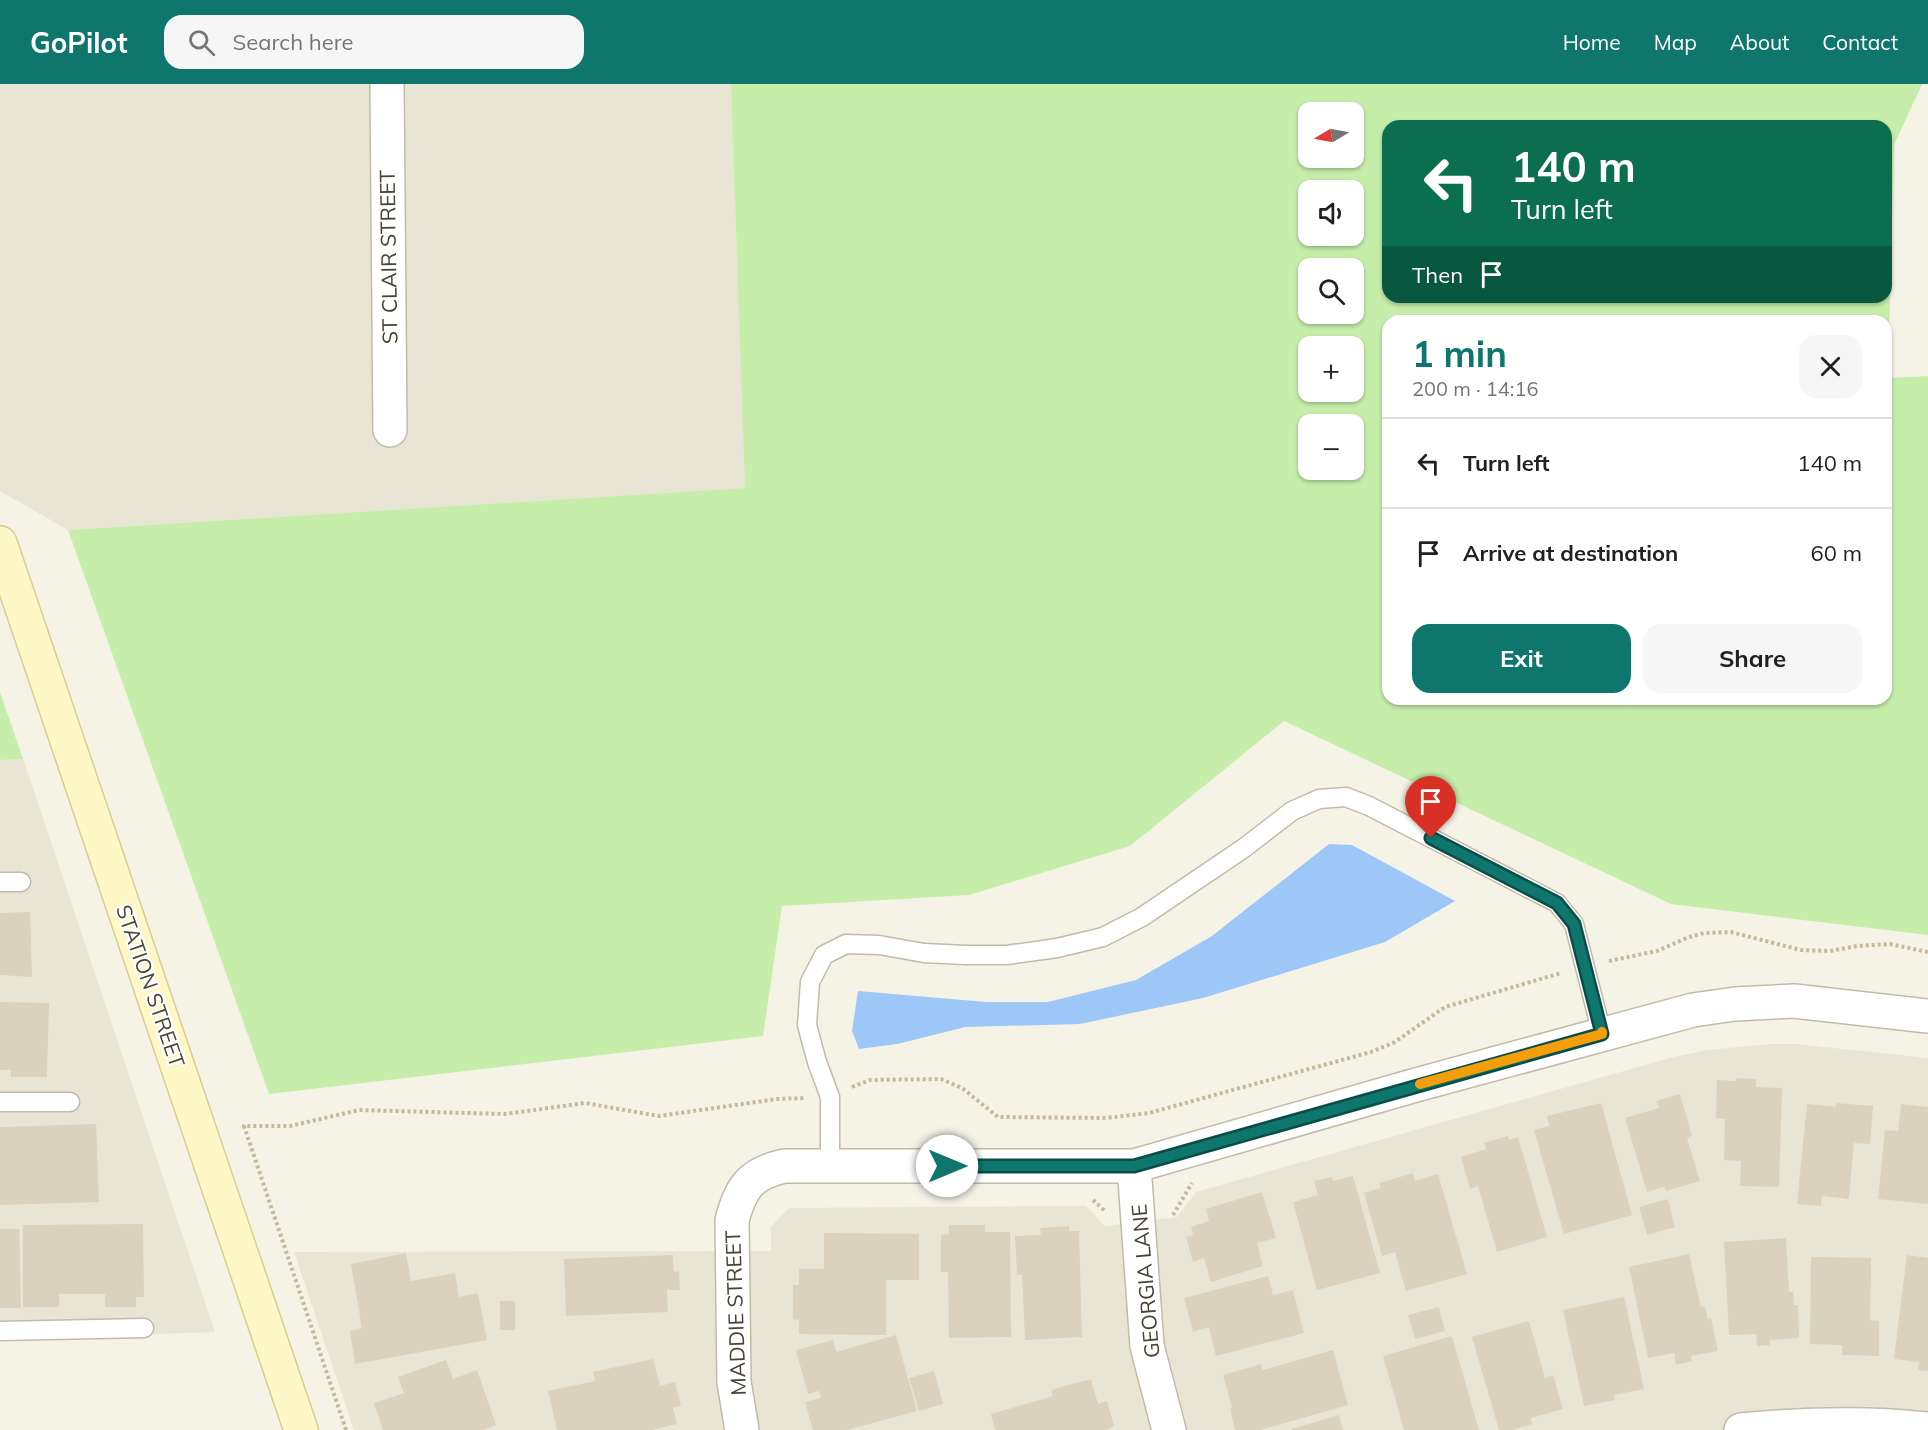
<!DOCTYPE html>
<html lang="en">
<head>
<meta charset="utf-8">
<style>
  :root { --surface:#fff; --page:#f6f6f6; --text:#202124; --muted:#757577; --line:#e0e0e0; --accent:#0f766e }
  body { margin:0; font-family:Mulish,sans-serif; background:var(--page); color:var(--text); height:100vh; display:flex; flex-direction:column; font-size:22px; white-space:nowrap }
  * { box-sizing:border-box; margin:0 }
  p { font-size:20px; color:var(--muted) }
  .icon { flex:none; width:33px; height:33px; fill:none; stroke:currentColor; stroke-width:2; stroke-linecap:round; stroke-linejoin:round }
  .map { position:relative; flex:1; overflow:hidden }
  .drawer { position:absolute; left:1382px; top:231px; width:510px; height:390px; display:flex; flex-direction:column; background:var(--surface); border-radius:18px; box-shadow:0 2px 4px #0004 }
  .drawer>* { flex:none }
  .guide { position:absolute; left:1382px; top:36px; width:510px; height:183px; border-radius:18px; box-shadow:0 2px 4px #0004; background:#0b6e4f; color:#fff; overflow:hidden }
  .needle { width:39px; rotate:260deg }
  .tools { position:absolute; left:1298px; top:18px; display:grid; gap:12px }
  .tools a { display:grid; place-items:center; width:66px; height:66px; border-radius:12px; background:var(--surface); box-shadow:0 2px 4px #0004; font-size:30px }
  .pin { position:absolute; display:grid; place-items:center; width:51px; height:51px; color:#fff; margin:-62px -26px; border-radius:50% 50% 50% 0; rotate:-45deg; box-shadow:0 0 6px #0007 }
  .pin .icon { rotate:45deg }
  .me { position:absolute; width:66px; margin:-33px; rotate:90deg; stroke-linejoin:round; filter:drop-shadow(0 0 4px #0008) }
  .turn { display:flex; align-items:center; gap:21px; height:126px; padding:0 30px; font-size:27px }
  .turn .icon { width:78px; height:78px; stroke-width:2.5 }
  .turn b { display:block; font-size:42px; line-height:51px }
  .then { display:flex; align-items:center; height:57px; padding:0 30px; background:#0003; gap:12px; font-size:22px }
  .round { display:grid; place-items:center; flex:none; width:63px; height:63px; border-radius:18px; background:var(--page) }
  .summary { display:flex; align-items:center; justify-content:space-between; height:102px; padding:0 30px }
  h1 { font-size:36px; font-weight:700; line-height:45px; color:var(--accent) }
  .button { display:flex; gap:12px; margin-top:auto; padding:12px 30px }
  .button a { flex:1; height:69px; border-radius:18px; background:var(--accent); color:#fff; font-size:24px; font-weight:700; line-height:69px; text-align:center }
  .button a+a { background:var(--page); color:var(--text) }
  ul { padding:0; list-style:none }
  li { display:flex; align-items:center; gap:18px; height:90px; padding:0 30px; border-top:2px solid var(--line) }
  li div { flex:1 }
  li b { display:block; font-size:22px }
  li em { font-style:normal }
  header { display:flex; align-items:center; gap:36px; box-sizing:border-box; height:84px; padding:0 30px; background:var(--accent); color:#fff }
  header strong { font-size:28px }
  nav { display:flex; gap:33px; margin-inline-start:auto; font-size:21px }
  .search { width:420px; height:54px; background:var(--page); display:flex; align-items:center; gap:15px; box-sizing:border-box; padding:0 21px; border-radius:18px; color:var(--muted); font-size:22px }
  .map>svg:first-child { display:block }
</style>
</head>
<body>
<header>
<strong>GoPilot</strong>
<div class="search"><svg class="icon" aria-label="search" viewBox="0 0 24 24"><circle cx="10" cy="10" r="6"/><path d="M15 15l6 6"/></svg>Search here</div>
<nav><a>Home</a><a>Map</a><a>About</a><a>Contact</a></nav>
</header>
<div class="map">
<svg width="1928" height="1346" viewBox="0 0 1928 1346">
  <rect width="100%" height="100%" fill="#f5f2e6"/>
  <!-- residential -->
  <path fill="#e9e5d4" d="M 0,0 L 731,0 L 746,404 L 68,446 L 0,407 Z
    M 23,675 L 215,1248 L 0,1255 L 0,676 Z
    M 1771,960 L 1796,960 L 1928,974 L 1928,1346 L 354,1346 L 294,1168 L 771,1167 L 771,1143 L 789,1124 L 1086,1122 L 1105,1142 L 1177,1133 L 1196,1108 L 1670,974 L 1707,966 Z"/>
  <!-- green -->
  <path fill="#c7edab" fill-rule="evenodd" d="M 731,0 L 1922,0 L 1894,61 L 1888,294 L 1928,292 L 1928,851 L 1671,820 L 1284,637 L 1130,762 L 969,811 L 782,822 L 763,952 L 269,1010 L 68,446 L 745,404 ZM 1308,28 L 1353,28 L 1353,74 L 1308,74 ZM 1388,42 L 1886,42 L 1886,213 L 1388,213 ZM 1308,106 L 1353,106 L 1353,152 L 1308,152 ZM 1308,184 L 1353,184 L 1353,230 L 1308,230 ZM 1388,237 L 1886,237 L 1886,615 L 1388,615 ZM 1308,262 L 1353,262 L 1353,308 L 1308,308 ZM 1308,340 L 1353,340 L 1353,386 L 1308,386 Z
    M 0,608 L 23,675 L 0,676 Z"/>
  <!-- water -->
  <path fill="#9dc7f7" d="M 1329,760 L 1352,761 L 1455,817 L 1385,858 L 1203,914 L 1080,940 L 965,943 L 897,960 L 859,965 L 852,947 L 858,907 L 986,918 L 1048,918 L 1136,896 L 1212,852 Z"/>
  <!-- building -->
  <path fill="#dad2bd" d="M 30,828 L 32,893 L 0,891 L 0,829 Z
    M 0,918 L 49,919 L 47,993 L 11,993 L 11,986 L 0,986 Z
    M 1736,994 L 1756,995 L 1756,1003 L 1782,1004 L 1779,1103 L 1740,1102 L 1741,1077 L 1724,1076 L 1725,1035 L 1716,1034 L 1717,996 L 1736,997 Z
    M 1680,1010 L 1692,1052 L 1687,1054 L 1700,1097 L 1666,1107 L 1664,1103 L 1647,1108 L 1625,1034 L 1659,1024 L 1656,1017 Z
    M 1601,1019 L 1632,1131 L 1564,1150 L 1534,1046 L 1549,1042 L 1547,1032 Z
    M 1837,1019 L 1873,1022 L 1870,1060 L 1854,1059 L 1849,1115 L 1822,1112 L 1821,1122 L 1797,1120 L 1807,1020 L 1836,1023 Z
    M 1901,1020 L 1928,1023 L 1928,1120 L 1878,1115 L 1885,1046 L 1898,1047 Z
    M 96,1040 L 99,1118 L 0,1121 L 0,1043 Z
    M 1508,1052 L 1509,1056 L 1518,1053 L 1547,1153 L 1497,1168 L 1478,1102 L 1470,1105 L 1461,1073 L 1486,1065 L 1484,1059 Z
    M 1413,1089 L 1415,1097 L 1438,1090 L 1467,1190 L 1406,1207 L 1395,1168 L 1382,1172 L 1364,1109 L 1380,1104 L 1380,1099 Z
    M 1353,1092 L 1380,1189 L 1317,1206 L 1293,1118 L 1318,1111 L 1314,1097 L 1332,1093 L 1333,1097 Z
    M 1262,1108 L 1276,1154 L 1257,1159 L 1263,1182 L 1211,1198 L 1204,1174 L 1193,1178 L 1186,1153 L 1193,1151 L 1191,1143 L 1209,1137 L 1206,1125 Z
    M 1668,1115 L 1675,1143 L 1647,1151 L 1639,1123 Z
    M 143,1140 L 144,1213 L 136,1213 L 136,1223 L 105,1223 L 105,1210 L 59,1210 L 59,1223 L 23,1223 L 23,1141 Z
    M 949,1141 L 985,1141 L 985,1148 L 1010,1148 L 1011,1253 L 949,1254 L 948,1188 L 941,1188 L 941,1151 L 949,1150 Z
    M 1069,1142 L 1069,1147 L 1079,1147 L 1082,1253 L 1025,1256 L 1022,1191 L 1017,1191 L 1015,1152 L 1041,1151 L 1040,1144 Z
    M 0,1145 L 19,1145 L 21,1224 L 0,1224 Z
    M 824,1149 L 919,1150 L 919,1196 L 886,1196 L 886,1251 L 799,1250 L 799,1236 L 793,1235 L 793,1201 L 799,1201 L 799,1185 L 824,1185 Z
    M 1786,1154 L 1789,1208 L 1793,1208 L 1794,1221 L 1798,1221 L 1799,1254 L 1770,1256 L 1770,1261 L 1757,1262 L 1756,1250 L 1729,1251 L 1724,1158 Z
    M 406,1169 L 411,1197 L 455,1189 L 459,1213 L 478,1209 L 487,1256 L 355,1280 L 350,1247 L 362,1244 L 351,1180 Z
    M 1689,1170 L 1701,1223 L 1705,1222 L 1708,1235 L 1711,1234 L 1718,1267 L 1691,1272 L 1692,1277 L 1676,1281 L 1674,1269 L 1648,1274 L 1629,1183 Z
    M 673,1171 L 674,1188 L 679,1187 L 680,1206 L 667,1206 L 668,1228 L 566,1232 L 564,1175 Z
    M 1907,1171 L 1928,1174 L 1928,1287 L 1918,1286 L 1919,1278 L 1894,1275 Z
    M 1811,1173 L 1871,1174 L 1870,1236 L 1879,1237 L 1879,1272 L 1842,1271 L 1842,1261 L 1810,1260 Z
    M 1268,1192 L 1273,1211 L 1293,1206 L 1304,1249 L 1216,1272 L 1209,1243 L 1193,1248 L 1184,1214 Z
    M 1624,1213 L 1644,1305 L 1614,1311 L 1615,1316 L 1584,1322 L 1563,1226 Z
    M 500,1217 L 515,1217 L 515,1246 L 500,1246 Z
    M 1439,1223 L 1445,1247 L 1415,1255 L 1408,1231 Z
    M 1529,1237 L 1545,1294 L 1553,1291 L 1563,1325 L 1531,1334 L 1532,1340 L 1512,1346 L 1499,1346 L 1472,1253 Z
    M 896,1251 L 917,1327 L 847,1346 L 813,1346 L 805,1318 L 821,1314 L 819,1307 L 808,1310 L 796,1266 L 833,1256 L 836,1268 Z
    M 1452,1252 L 1479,1346 L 1404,1346 L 1383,1272 Z
    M 1333,1266 L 1348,1321 L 1260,1346 L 1235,1346 L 1230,1325 L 1232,1324 L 1223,1291 L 1261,1280 L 1263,1286 Z
    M 653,1275 L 660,1302 L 675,1298 L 681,1322 L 673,1324 L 677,1340 L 651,1346 L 557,1346 L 548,1307 L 595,1297 L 593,1288 Z
    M 446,1276 L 453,1295 L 477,1286 L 496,1341 L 483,1346 L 383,1346 L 374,1319 L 404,1309 L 398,1293 Z
    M 934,1287 L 943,1320 L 919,1327 L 909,1294 Z
    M 1091,1295 L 1098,1320 L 1107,1317 L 1114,1342 L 1107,1346 L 995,1346 L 991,1330 L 1053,1312 L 1051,1306 Z
    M 1339,1331 L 1343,1346 L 1292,1346 L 1292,1345 Z"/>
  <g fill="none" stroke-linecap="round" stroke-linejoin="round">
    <!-- lane casing -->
    <g stroke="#c1bba8" stroke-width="21">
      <path id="lane" d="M 0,798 L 21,798
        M 0,1018 L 70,1018
        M 830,1082 L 830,1013 L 817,978 L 807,941 L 810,898 L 824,871 L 846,860 L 879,861 L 924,869 L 966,871 L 1007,871 L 1057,864 L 1103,853 L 1142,833 L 1244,764 L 1292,727 L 1319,715 L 1346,713 L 1369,722 L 1557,819 L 1574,840 L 1602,950
        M 0,1247 L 144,1244"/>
    </g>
    <!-- street casing -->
    <g stroke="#c1bba8" stroke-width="36">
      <path id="street" d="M 387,0 L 390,346
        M 1134,1082 L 1147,1262 L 1169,1346
        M 742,1346 L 734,1298 L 732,1136 C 741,1103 750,1090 784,1082 L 1134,1082 L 1416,1001 L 1693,926 L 1735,920 L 1794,917 L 1928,932
        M 1741,1346 C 1803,1340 1866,1338 1928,1345"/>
    </g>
    <!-- secondary casing -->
    <g stroke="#d8ce92" stroke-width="36">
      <path id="secondary" d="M 0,459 L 301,1346"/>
    </g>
    <!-- path -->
    <path stroke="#c4ba98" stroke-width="4" stroke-dasharray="3 3" stroke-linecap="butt" d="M 1609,877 L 1657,867 L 1689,853 L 1704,849 L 1731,848 L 1801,866 L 1830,867 L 1857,862 L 1890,860 L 1928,868
      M 852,1003 L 870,996 L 941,995 L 962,1004 L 998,1033 L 1106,1034 L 1149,1029 L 1371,968 L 1395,958 L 1445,923 L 1561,889
      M 1093,1116 L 1105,1127
      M 1173,1131 L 1192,1099
      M 346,1346 L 244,1042 L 290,1042 L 359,1026 L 505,1030 L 585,1019 L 659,1032 L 777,1015 L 805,1014"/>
    <!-- lane -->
    <use href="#lane" stroke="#fff" stroke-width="18"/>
    <!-- street -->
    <use href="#street" stroke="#fff" stroke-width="33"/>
    <!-- secondary -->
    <use href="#secondary" stroke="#fff8c6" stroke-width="33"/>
  </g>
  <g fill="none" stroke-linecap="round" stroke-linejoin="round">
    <!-- route casing -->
    <g stroke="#0a4d48" stroke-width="15">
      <path id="route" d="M 947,1082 L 1134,1082 L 1602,950 L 1574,840 L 1557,819 L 1431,754"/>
    </g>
    <!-- route -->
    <use href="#route" stroke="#0f766e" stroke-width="10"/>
    <!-- slow -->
    <path stroke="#f59e0b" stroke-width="10" d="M 1420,1000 L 1602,950 L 1602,948"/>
  </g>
  <g text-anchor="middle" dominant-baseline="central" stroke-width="4.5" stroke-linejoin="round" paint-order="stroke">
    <!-- street labels -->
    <g font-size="21" fill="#484335" stroke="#fff">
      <text transform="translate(388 173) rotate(-91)">ST CLAIR STREET</text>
      <text transform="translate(151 902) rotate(71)">STATION STREET</text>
      <text transform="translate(1145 1197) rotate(-95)">GEORGIA LANE</text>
      <text transform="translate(735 1229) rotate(-92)">MADDIE STREET</text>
    </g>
  </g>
</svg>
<div class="tools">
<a><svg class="needle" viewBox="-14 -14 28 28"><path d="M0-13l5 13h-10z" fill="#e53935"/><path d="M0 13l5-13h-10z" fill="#757577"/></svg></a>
<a><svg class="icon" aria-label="sound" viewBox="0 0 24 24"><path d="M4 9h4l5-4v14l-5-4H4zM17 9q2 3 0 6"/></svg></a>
<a><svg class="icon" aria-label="search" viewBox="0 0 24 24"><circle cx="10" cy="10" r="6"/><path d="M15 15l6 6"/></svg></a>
<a>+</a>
<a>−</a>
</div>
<div class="pin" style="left:1431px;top:754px;background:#d93025"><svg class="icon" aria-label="arrive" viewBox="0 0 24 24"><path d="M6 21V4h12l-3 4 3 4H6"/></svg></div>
<svg class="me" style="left:947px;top:1082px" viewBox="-20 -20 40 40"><circle r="19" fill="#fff"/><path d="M0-13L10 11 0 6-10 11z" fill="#0f766e"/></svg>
<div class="guide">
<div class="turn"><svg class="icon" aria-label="left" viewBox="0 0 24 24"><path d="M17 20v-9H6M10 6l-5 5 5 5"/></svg><div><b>140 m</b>Turn left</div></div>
<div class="then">Then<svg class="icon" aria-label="arrive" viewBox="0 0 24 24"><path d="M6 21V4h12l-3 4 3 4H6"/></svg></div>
</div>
<section class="drawer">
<div class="summary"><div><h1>1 min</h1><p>200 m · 14:16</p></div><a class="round"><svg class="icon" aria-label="close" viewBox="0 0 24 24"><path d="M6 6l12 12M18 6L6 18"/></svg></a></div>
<ul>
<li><svg class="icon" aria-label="left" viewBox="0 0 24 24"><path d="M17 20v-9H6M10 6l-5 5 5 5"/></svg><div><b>Turn left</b></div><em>140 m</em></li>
<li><svg class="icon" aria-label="arrive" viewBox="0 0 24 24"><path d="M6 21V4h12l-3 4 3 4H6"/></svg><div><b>Arrive at destination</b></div><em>60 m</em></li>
</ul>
<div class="button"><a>Exit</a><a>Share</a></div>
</section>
</div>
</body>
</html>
